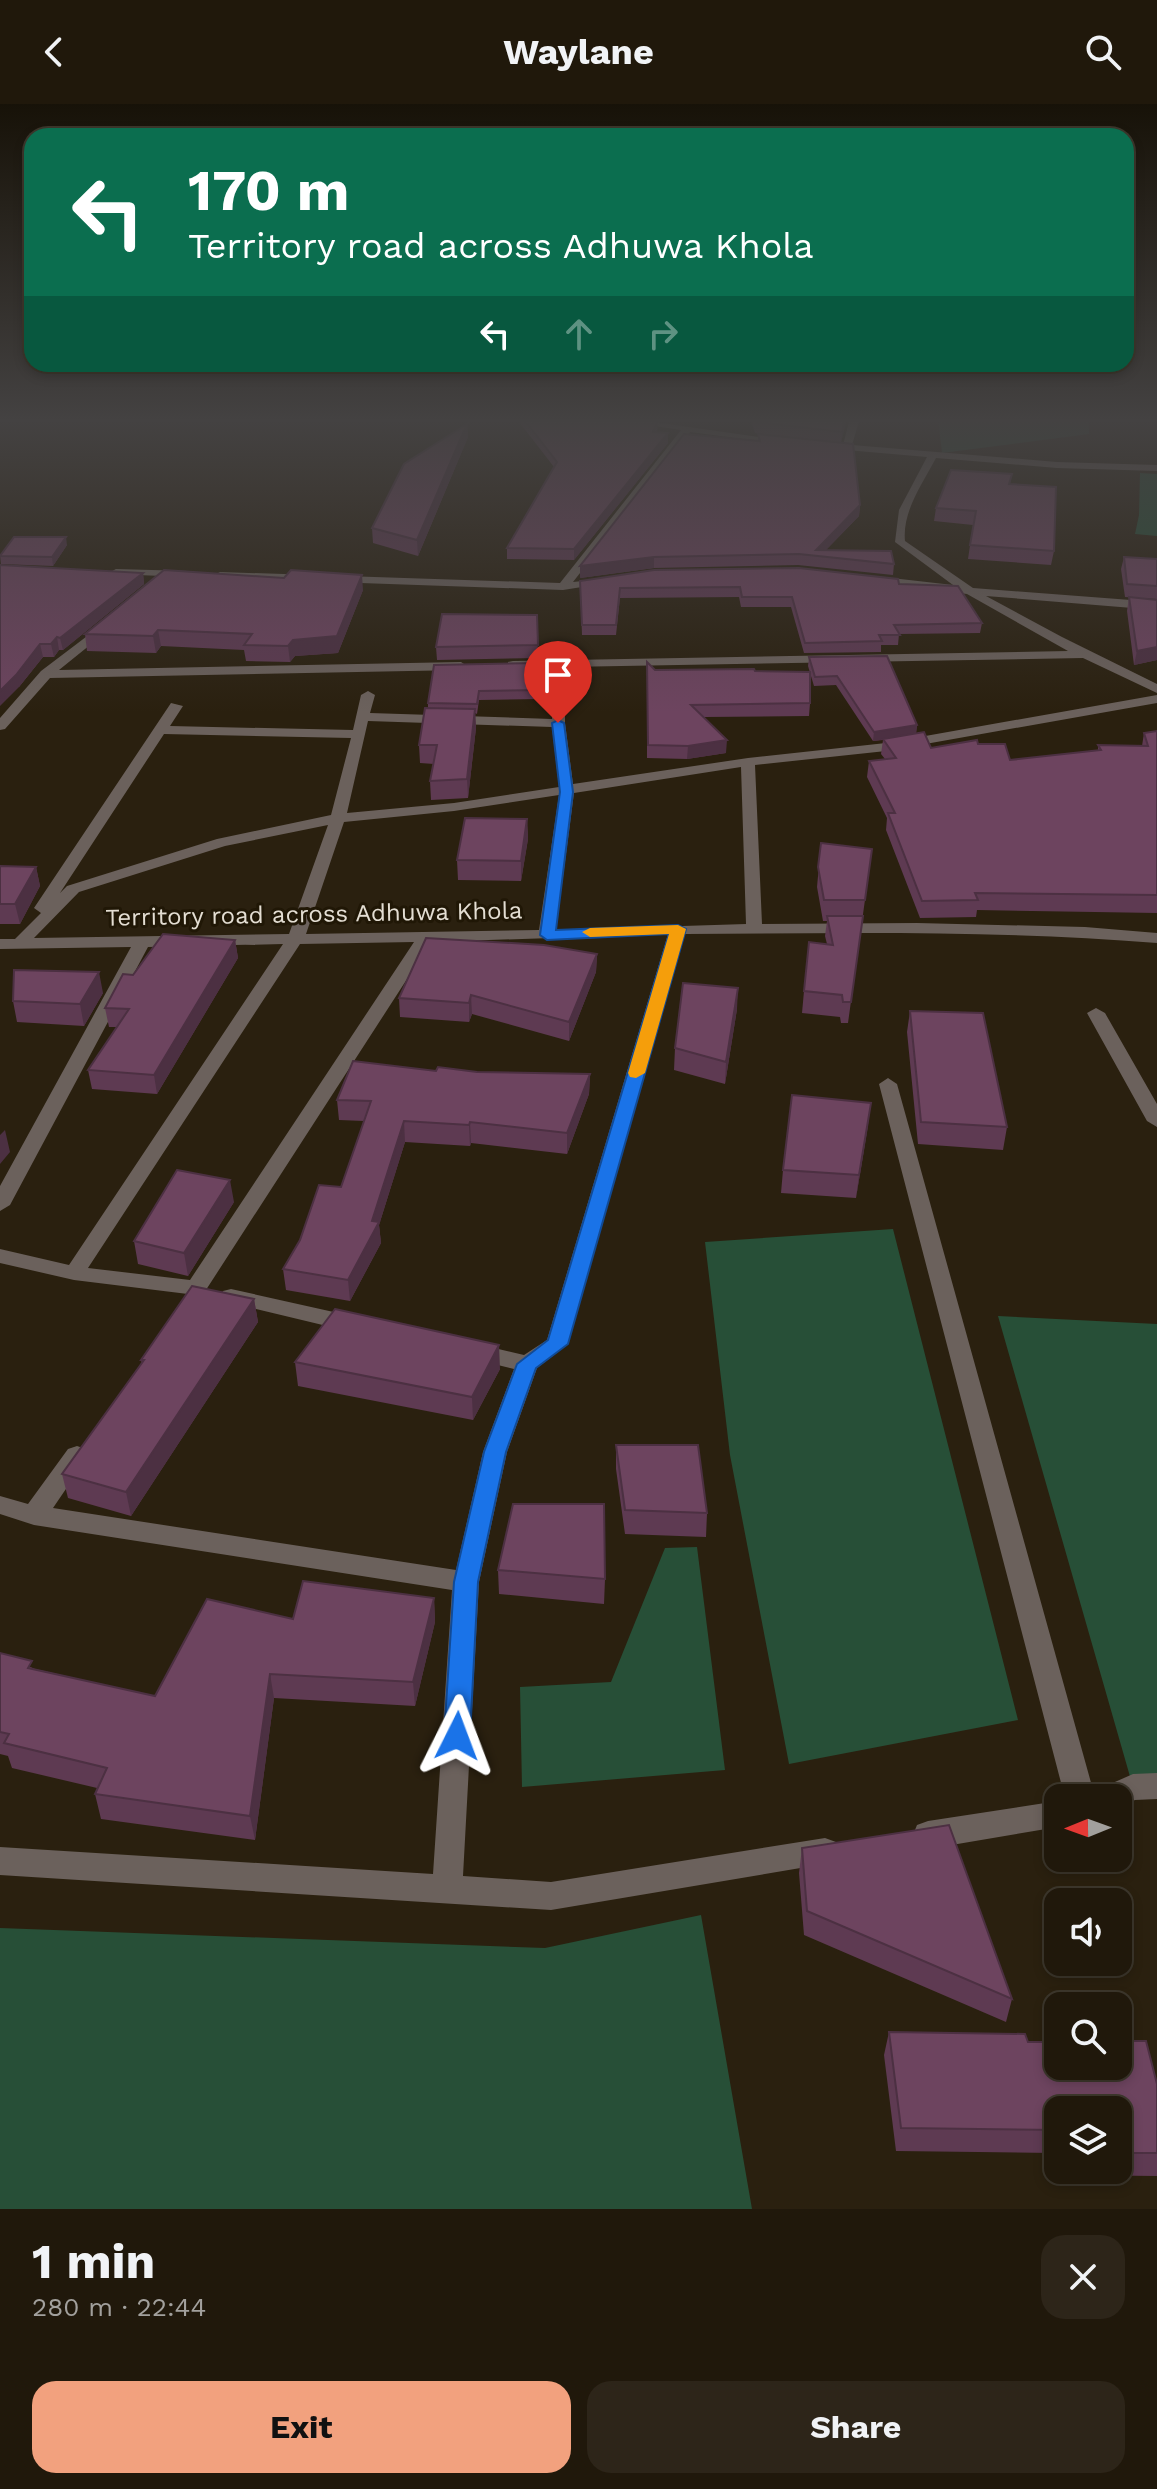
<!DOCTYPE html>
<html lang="en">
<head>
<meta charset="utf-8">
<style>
  :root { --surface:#20180b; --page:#2d2519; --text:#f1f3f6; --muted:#a2a09d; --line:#3d372c; --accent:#f2a17e }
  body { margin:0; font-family:"Work Sans",sans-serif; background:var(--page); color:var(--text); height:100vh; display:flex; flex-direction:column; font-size:30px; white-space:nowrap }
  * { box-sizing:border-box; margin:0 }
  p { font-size:26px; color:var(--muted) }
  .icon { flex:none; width:44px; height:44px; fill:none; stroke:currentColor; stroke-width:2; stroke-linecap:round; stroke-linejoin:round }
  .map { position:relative; height:2105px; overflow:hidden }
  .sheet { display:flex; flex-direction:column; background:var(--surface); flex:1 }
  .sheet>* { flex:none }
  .hud { position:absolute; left:24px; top:24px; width:1110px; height:244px; border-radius:24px; box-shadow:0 4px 12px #0003,0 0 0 2px var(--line); background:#0b6e4f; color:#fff; overflow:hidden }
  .needle { width:52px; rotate:269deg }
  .controls { position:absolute; left:1044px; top:1680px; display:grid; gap:16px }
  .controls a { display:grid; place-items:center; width:88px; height:88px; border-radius:16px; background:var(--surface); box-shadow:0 4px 12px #0003,0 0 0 2px var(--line); font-size:40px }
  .pin { position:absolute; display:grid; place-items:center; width:68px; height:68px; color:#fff; margin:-82px -34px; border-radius:50% 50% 50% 0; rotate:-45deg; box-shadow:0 0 8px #0007 }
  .pin .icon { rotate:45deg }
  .me { position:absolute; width:88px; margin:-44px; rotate:3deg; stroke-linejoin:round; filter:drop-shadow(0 0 6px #0008) }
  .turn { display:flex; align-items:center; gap:28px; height:168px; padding:0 32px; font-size:36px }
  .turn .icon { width:104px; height:104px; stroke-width:2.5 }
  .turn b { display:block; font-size:56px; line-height:68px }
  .lanes { display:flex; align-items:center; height:76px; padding:0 32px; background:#0003; justify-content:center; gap:40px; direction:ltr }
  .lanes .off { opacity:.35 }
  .round { display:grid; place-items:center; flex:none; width:84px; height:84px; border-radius:24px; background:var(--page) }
  .head { display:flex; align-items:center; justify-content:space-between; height:136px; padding:0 32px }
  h1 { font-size:48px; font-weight:700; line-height:60px }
  .button { display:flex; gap:16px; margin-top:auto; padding:16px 32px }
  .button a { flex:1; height:92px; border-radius:24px; background:var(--accent); color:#111; font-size:32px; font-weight:700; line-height:92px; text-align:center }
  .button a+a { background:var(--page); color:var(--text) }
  header { display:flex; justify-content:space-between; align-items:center; height:104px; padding:0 32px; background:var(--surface); font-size:36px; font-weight:700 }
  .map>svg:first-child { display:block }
</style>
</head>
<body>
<header><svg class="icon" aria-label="back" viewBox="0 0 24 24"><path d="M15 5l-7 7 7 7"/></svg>Waylane<svg class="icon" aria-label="search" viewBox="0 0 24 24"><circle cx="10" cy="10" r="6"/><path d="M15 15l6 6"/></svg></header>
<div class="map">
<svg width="1157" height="2105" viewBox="0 0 1157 2105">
  <rect width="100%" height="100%" fill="#2a200f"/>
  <!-- green -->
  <path fill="#274f37" d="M 938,314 L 1089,314 L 1089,330 L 942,349 Z
    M 1140,369 L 1157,370 L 1157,432 L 1135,430 L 1139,411 Z
    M 893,1125 L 1018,1616 L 789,1660 L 730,1351 L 705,1138 Z
    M 998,1212 L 1157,1220 L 1157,1682 L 1133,1683 Z
    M 697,1443 L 725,1666 L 522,1683 L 520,1583 L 611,1578 L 665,1444 Z
    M 701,1811 L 752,2105 L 0,2105 L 0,1824 L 545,1844 Z"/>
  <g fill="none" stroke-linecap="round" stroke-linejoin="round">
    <!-- minor -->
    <path fill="#6b615c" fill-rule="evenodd" d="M 604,314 L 626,314 L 787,337 L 782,340 L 690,328 L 573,478 L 611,474 L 613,476 L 607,479 L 563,486 L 220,474 L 214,471 L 220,468 L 560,479 L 681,326 Z
      M 850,314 L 860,314 L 852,341 L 1057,358 L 1157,361 L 1157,367 L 1057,364 L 936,354 C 923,379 902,407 905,437 L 973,484 L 1157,498 L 1157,506 L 986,492 L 1062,533 L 1157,580 L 1157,589 L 1083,554 L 508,564 L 508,558 L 513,557 L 1068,547 L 967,490 L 870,477 L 868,475 L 874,472 L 953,481 L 895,438 L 899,406 L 927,353 L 823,344 L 826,339 L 843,341 Z
      M 116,465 L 188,467 L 194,470 L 188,473 L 112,470 L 110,468 Z
      M 107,517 L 111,518 L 111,524 L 59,566 L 461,558 L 467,562 L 461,566 L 50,574 L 5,625 L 0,626 L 0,614 L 41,567 Z
      M 368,587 L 375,591 L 370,609 L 552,615 L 553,593 L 565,590 L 565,619 L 573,680 L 748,654 L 886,639 L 1157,591 L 1157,599 L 886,647 L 755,661 L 762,820 L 917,819 L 1085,823 L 1157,829 L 1157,839 C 1000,826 842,829 685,830 L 568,1240 L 537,1264 L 507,1348 L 479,1478 L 463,1772 L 551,1778 L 825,1734 L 836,1738 L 840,1748 L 836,1758 L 551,1806 L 0,1771 L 0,1743 L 433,1770 L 452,1486 L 34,1421 L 0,1410 L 0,1392 L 28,1400 L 68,1345 L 77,1342 L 86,1345 L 89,1351 L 53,1404 L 456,1466 L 483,1348 L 514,1265 L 465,1253 L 462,1247 L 465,1241 L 473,1239 L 524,1251 L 547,1236 L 668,830 L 431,838 L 204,1189 L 196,1191 L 74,1176 L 0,1159 L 0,1145 L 69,1161 L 283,840 L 148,843 L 10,1101 L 0,1107 L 0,1082 L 131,843 L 0,845 L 0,835 L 15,835 L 41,809 L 34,804 L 171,599 L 183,602 L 170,622 L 353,626 L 361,591 ZM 368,617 L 552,623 L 559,683 L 454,699 L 347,709 ZM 164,630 L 351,634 L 331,711 L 217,735 L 67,782 L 60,789 ZM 741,663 L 746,820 L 556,826 L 574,689 ZM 559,691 L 539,826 L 306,830 L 344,718 L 454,707 ZM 328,721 L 289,830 L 34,834 L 79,788 L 225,742 ZM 414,838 L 190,1176 L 88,1164 L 300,840 Z
      M 1096,904 L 1105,909 L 1157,1000 L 1157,1023 L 1147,1017 L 1087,909 Z
      M 888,974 L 897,980 L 1095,1693 L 1099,1685 L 1133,1670 L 1157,1669 L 1157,1695 L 1135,1696 L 1118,1704 L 1118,1694 L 1065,1694 L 879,980 Z
      M 231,1185 L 356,1213 L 364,1216 L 367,1221 L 364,1226 L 356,1229 L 223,1197 L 220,1192 L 223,1187 Z
      M 1058,1697 L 1058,1723 L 928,1745 L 917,1741 L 913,1731 L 917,1721 L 928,1717 Z"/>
  </g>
  <!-- wall -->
  <path fill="#5e3a52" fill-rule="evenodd" d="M 516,314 L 663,314 L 662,318 L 658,317 L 657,328 L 668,329 L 668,339 L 574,456 L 507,455 L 507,444 L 554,363 Z
    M 750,314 L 847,314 L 841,338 L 860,401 L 859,412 L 826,446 L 894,460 L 893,471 L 798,461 L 654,464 L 580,474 L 758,336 L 758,330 L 814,336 L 755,329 Z
    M 467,320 L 468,333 L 418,452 L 373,439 L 372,424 Z
    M 1012,370 L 1010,380 L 1054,447 L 1051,461 L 968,455 L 973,421 L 934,417 L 936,404 Z
    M 67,441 L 53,462 L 1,460 L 0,451 Z
    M 1124,453 L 1157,455 L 1157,495 L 1125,493 L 1121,465 Z
    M 0,461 L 143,469 L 144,480 L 63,546 L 59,546 L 54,553 L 43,553 L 19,583 Z
    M 580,477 L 899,480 L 982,519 L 980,529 L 899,530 L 898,541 L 881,541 L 881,548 L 804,549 L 791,503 L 741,503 L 739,493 L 620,494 L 616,531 L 582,531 Z
    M 363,486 L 338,549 L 295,552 L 290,558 L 246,557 L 244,546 L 161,542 L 156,549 L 87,547 L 85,530 Z
    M 1129,493 L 1157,496 L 1157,556 L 1134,561 L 1127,507 Z
    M 537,511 L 538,554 L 437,556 L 436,543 Z
    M 809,553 L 917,621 L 916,629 L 931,644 L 978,640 L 1010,656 L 1098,646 L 1098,641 L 1142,642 L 1144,629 L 1157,627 L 1157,809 L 977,806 L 976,813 L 920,814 L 886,726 L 887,714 L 867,673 L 869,657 L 885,655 L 881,650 L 883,636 L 873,637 L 836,581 L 814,582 L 808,562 Z
    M 647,558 L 655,566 L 755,567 L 810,599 L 809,612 L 704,613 L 726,649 L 687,655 L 647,654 Z
    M 539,559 L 540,595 L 479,596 L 477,610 L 475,609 L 476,624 L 468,694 L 431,696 L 430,677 L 434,660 L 420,659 L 419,641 L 428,604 L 428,599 Z
    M 527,715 L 528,735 L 521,777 L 458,776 L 457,756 Z
    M 821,739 L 872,745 L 848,919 L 841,919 L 840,913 L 802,909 L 804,887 L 827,840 L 825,832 L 827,817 L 823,817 L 817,783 Z
    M 0,762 L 36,763 L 40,782 L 20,820 L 0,820 Z
    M 235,836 L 238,854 L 157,990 L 92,985 L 88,966 L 117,923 L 109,923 L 105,904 L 133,871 Z
    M 597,850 L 596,868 L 569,937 L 472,910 L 469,918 L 400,913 L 399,894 Z
    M 103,889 L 84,922 L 17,918 L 13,897 Z
    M 737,905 L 725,980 L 674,966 L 675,944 Z
    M 910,907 L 1007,1023 L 1003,1046 L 918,1040 L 907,928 Z
    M 436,967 L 590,970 L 589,990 L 567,1050 L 471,1039 L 470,1042 L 405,1038 L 379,1121 L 381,1139 L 350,1197 L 286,1186 L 283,1165 L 341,1083 L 364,1017 L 339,1016 L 337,996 Z
    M 868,1021 L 856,1094 L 781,1089 L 783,1066 Z
    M 234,1098 L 188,1172 L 138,1160 L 134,1137 Z
    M 254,1195 L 258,1218 L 131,1412 L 68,1394 L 62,1370 L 142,1260 L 141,1256 Z
    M 295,1258 L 500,1265 L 473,1316 L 298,1282 Z
    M 616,1341 L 707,1409 L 706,1433 L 625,1430 L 616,1365 Z
    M 498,1466 L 605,1475 L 604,1500 L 499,1490 Z
    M 434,1494 L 435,1518 L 415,1602 L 274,1594 L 255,1736 L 101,1715 L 95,1690 L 97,1684 L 12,1664 L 8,1652 L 0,1650 L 0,1549 L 35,1565 L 155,1592 L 293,1515 Z
    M 802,1744 L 1012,1895 L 1006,1918 L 804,1831 L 799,1769 Z
    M 889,1928 L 1028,1938 L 1157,1980 L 1157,2072 L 1059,2071 L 1054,2049 L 896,2047 L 884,1951 ZM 1058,2006 L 1118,2006 L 1118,2066 L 1058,2066 Z"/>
  <!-- shaded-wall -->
  <path fill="#4c3042" d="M 845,314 L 847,314 L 841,339 L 842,328 Z
    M 467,320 L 468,333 L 418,452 L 417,436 Z
    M 668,329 L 668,339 L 574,456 L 574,445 Z
    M 860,401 L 859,412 L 820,452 L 816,446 Z
    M 66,433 L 67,441 L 53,462 L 52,453 Z
    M 654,453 L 654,464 L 580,474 L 580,462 Z
    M 143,469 L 144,480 L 63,546 L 60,534 Z
    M 362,471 L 363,486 L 338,549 L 295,552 L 290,558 L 288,542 L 293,536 Z
    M 158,526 L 161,542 L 156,549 L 153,532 Z
    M 57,533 L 59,546 L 54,553 L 51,540 Z
    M 40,540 L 43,553 L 19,583 L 0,602 L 0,587 Z
    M 1157,543 L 1157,556 L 1134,561 L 1137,547 Z
    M 475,605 L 476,624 L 468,694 L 467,675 Z
    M 917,621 L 916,631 L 873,637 L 874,628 Z
    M 727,636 L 726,649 L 687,655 L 688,642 Z
    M 527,715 L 528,735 L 521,777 L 521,757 Z
    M 36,763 L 40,782 L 20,820 L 15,800 Z
    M 235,836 L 238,854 L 157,990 L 154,971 Z
    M 597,850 L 596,868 L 569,937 L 569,918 Z
    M 99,868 L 103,889 L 84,922 L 80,900 Z
    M 738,884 L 737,905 L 725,980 L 726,958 Z
    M 471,891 L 472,910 L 469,918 L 469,899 Z
    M 590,970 L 589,990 L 567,1050 L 567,1029 Z
    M 871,999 L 868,1021 L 856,1094 L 859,1071 Z
    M 404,1017 L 405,1038 L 379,1121 L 381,1139 L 350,1197 L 348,1176 L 372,1117 Z
    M 470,1018 L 471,1039 L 470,1042 L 469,1021 Z
    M 5,1026 L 10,1048 L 0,1060 L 0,1031 Z
    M 230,1076 L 234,1098 L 188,1172 L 184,1149 Z
    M 254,1195 L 258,1218 L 131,1412 L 126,1388 Z
    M 499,1241 L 500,1265 L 473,1316 L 472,1293 Z
    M 434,1494 L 435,1518 L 415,1602 L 413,1578 Z
    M 270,1570 L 274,1594 L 255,1736 L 250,1712 Z"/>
  <!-- building -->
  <path fill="#6d445f" stroke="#4c3042" stroke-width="2" d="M 523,314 L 638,314 L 658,317 L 653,328 L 668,329 L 574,445 L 507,444 L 557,358 Z
    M 754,314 L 845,314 L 842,328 L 755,318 Z
    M 467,320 L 417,436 L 372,424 L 404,360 Z
    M 684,330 L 760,337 L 758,330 L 853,340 L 860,401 L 816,446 L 891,447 L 894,460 L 799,450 L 654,453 L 580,462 Z
    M 951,366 L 1012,370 L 1009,380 L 1056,383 L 1054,447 L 970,441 L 976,407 L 936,404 Z
    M 14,433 L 66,433 L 52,453 L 0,452 Z
    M 1124,453 L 1157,455 L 1157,482 L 1127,480 Z
    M 0,461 L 143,469 L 60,534 L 57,533 L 51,540 L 40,540 L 16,571 L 0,587 Z
    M 799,464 L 898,475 L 899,480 L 958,482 L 982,519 L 894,521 L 900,531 L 879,531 L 882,537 L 805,539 L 792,493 L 742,493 L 740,483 L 620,484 L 616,521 L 582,521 L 580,477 L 654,466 Z
    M 164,466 L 284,474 L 291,466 L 362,471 L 337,532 L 293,536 L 288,542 L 244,541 L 252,530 L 158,526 L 153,532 L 85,530 Z
    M 1129,493 L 1157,496 L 1157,543 L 1137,547 Z
    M 442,510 L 537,511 L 538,541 L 436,543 Z
    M 887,552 L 917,621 L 874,628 L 837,572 L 815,573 L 809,553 Z
    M 647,558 L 655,566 L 754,565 L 755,567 L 810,568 L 810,599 L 691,601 L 727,636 L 688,642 L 648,641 Z
    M 539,559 L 540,586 L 479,587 L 477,600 L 428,599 L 434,561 Z
    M 425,604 L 475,605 L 467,675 L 430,677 L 437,641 L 419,641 Z
    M 1157,627 L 1157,791 L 975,789 L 978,796 L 922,797 L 888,709 L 895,709 L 869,657 L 896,654 L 883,635 L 924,628 L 931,644 L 977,636 L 978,640 L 1005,640 L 1010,656 L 1101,646 L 1098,641 L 1148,642 L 1144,629 Z
    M 465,714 L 527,715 L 521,757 L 457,756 Z
    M 821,739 L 872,745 L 865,796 L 824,796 L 818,763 Z
    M 0,762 L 36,763 L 15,800 L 0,800 Z
    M 827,812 L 863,812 L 851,898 L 843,898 L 842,891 L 804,887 L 809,838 L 833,841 Z
    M 163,830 L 235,836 L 154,971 L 88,966 L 129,905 L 105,904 L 123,870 L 133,871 Z
    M 426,834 L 544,841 L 597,850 L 569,918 L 471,891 L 469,899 L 399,894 Z
    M 14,866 L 99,868 L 80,900 L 13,897 Z
    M 683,879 L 738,884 L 726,958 L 675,944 Z
    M 910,907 L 983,909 L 1007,1023 L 921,1018 Z
    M 353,957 L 436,967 L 438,963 L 477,968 L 590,970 L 567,1029 L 470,1018 L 469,1021 L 404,1017 L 372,1117 L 379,1118 L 348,1176 L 283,1165 L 300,1136 L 319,1081 L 341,1083 L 371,997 L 337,996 Z
    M 792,991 L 871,999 L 859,1071 L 783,1066 Z
    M 177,1066 L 230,1076 L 184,1149 L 134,1137 Z
    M 192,1182 L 254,1195 L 126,1388 L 62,1370 L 144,1256 L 141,1256 Z
    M 335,1205 L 499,1241 L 472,1293 L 295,1258 Z
    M 616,1341 L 698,1341 L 707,1409 L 625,1406 Z
    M 513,1400 L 604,1400 L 605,1475 L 498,1466 Z
    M 303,1477 L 434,1494 L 413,1578 L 270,1570 L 250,1712 L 95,1690 L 107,1664 L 4,1639 L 9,1630 L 0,1628 L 0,1549 L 32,1557 L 28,1564 L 155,1592 L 207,1495 L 293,1515 Z
    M 949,1721 L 1012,1895 L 807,1807 L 802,1744 Z
    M 889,1928 L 1025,1930 L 1028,1938 L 1058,1938 L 1058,1962 L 1118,1962 L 1118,1937 L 1146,1937 L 1157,1980 L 1157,2049 L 1118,2049 L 1118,2006 L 1058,2006 L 1058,2026 L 901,2024 Z"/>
  <!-- sky -->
  <linearGradient id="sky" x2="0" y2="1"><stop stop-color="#171208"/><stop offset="0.52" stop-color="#444242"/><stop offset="1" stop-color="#444242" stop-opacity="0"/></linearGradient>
  <rect width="1157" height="608" fill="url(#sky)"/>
  <!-- route -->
  <path fill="#1a73e8" stroke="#114b97" stroke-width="2" d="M 558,616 L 564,619 L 573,688 L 556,826 L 678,821 L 686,825 L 568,1240 L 536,1264 L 506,1348 L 478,1478 L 470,1632 L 466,1640 L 457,1643 L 447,1640 L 444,1632 L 454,1478 L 484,1348 L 517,1260 L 548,1236 L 669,830 L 547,836 L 540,831 L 560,688 L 552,619 Z"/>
  <!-- slow -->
  <path fill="#f59e0b" d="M 678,821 L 686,825 L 645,969 L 636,974 L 630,973 L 628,969 L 669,830 L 590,833 L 582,828 L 590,824 Z"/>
  <g text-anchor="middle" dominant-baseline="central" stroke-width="6" stroke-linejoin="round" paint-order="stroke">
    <!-- street labels -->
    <g font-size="24" fill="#e4ded3" stroke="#201706">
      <text transform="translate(314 810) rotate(-1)">Territory road across Adhuwa Khola</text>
    </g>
  </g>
</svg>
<div class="controls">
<a><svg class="needle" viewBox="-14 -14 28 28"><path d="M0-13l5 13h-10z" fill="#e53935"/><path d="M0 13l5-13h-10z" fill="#a2a09d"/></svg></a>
<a><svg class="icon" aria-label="sound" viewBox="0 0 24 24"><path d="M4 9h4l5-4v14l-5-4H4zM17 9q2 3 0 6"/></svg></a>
<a><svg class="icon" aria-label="search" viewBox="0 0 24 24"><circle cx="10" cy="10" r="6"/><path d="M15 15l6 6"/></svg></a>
<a><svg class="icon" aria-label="layers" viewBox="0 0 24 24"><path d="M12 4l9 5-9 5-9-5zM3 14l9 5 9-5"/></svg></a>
</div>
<div class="pin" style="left:558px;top:619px;background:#d93025"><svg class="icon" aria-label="arrive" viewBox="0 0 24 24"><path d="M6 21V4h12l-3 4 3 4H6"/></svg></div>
<svg class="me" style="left:457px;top:1632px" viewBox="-20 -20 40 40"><path d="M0-17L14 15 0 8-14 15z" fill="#1a73e8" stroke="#fff" stroke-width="4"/></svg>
<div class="hud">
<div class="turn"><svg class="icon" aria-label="left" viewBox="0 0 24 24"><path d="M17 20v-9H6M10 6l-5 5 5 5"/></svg><div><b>170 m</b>Territory road across Adhuwa Khola</div></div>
<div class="lanes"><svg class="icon" aria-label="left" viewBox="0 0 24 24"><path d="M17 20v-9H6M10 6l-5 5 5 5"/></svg><svg class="icon off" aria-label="ahead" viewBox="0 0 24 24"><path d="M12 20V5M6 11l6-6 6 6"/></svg><svg class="icon off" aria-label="right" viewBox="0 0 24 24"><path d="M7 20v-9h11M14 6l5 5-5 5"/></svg></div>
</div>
</div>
<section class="sheet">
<div class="head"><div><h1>1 min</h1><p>280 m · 22:44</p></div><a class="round"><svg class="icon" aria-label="close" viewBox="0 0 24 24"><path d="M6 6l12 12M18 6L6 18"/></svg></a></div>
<div class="button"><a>Exit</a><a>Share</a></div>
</section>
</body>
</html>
